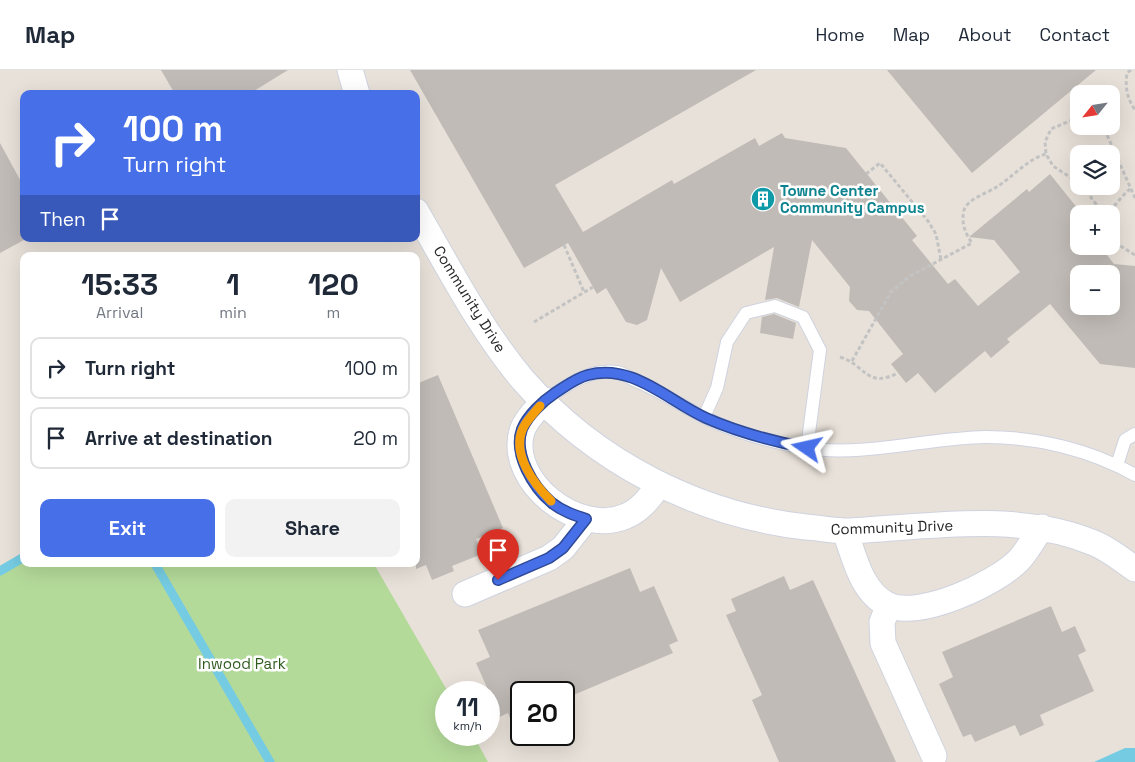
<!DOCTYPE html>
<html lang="en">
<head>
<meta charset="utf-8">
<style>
  :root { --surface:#fff; --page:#f2f2f3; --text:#1f2937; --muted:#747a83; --line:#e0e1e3; --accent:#4770e8 }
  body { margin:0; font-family:"Space Grotesk",sans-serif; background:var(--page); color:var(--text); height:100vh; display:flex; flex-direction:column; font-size:19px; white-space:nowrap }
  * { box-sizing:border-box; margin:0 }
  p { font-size:16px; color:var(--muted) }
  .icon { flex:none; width:28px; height:28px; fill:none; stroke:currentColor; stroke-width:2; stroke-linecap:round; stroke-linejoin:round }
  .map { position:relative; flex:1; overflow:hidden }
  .details { position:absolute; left:20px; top:182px; width:400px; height:315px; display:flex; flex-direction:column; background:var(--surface); border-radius:10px; box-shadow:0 5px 20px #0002 }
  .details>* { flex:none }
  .hud { position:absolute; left:20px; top:20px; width:400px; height:152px; border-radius:10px; box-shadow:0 5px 20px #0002; background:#4770e8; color:#fff; overflow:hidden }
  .needle { width:32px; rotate:240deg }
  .buttons { position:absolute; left:1070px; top:15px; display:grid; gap:10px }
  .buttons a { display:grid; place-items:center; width:50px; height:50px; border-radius:10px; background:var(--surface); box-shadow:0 5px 20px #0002; font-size:25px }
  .speed { position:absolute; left:435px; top:611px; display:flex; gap:10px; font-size:25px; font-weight:700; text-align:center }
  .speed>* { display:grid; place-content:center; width:65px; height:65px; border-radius:50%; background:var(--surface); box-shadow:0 5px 20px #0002; line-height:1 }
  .speed small { font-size:12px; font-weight:400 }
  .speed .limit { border:2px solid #111; border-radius:8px; background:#fff; color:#111 }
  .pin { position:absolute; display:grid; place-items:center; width:42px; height:42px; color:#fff; margin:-51px -21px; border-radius:50% 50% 50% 0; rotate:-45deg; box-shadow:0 0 5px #0007 }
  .pin .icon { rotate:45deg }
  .me { position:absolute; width:55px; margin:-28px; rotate:281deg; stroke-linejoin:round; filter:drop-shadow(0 0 4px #0008) }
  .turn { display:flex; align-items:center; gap:18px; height:105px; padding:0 20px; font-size:22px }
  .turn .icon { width:65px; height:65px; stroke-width:2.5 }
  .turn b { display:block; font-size:35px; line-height:42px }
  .then { display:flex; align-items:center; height:48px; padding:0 20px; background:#0003; gap:10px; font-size:19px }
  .eta { display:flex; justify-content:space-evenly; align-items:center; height:85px; text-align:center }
  .eta b { font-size:30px; font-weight:700; line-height:35px }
  .action { display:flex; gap:10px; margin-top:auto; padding:10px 20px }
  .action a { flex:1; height:58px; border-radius:10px; background:var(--accent); color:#fff; font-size:20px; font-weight:700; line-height:58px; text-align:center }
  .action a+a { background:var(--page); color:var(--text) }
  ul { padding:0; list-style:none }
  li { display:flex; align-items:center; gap:15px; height:62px; margin:0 10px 8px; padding:0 10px; border:2px solid var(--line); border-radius:10px }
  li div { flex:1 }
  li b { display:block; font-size:19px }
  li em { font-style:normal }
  header { display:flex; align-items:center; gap:30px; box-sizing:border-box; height:70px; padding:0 25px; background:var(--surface); border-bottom:1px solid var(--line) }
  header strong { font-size:24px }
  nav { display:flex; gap:28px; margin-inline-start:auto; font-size:18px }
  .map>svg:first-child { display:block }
</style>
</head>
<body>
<header>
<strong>Map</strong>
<nav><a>Home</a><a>Map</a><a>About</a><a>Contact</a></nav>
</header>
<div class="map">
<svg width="1135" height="692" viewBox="0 0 1135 692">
  <rect width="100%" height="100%" fill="#e8e1d9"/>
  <!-- green -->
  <path fill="#b4da9a" d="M 24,483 L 24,494 L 374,494 L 448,622 L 446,622 L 446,665 L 473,665 L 488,692 L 0,692 L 0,496 Z"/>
  <!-- water -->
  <path fill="#75cce2" d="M 1125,678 L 1135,678 L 1135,692 L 1094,692 Z"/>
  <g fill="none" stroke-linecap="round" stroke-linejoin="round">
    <!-- stream -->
    <path stroke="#75cce2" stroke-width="9" d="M 155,494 L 270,692
      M 0,501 L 24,487"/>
  </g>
  <!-- building -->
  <path fill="#c0bbb6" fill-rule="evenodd" d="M 161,0 L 288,0 L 249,24 L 175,24 Z
    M 410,0 L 756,0 L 555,115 L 583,162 L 672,110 L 674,114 L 755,68 L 759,76 L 782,63 L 785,68 L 846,78 L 917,166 L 912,170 L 948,214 L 955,209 L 978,236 L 1020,202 L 994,170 L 969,167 L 1027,119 L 1029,122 L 1050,104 L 1082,144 L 1072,144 L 1079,151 L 1079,176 L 1100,176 L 1114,194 L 1135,196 L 1135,298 L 1100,294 L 1050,234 L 1007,269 L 1010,272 L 991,288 L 985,281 L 935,323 L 918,303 L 906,313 L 891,294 L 903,284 L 869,241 L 857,240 L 849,231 L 850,217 L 812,170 L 799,237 L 777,228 L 765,230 L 774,177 L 680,232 L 661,198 L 647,250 L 637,255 L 626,252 L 606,218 L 597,224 L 568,173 L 524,198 ZM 1079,204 L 1111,204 L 1111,236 L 1079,236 Z
    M 887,0 L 1096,0 L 972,103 Z
    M 0,73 L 24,117 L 24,170 L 0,183 Z
    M 774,244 L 796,253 L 793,269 L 760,263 L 762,247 Z
    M 438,305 L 503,458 L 476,469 L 482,484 L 452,496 L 454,501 L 432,510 L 426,495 L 416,499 L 416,314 Z
    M 630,498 L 640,522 L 654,516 L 678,571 L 669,575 L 673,583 L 564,629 L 564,622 L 521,622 L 521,647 L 511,651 L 508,643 L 495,649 L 489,634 L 489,622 L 476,593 L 490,587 L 478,560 Z
    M 784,506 L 790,520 L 813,510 L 896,692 L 779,692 L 752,630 L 762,625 L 726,545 L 736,541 L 731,529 Z
    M 1051,536 L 1062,562 L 1075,556 L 1086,581 L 1078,585 L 1094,621 L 1040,645 L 1044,655 L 1020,666 L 1015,655 L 975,672 L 971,664 L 963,667 L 939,614 L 953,607 L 942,582 Z"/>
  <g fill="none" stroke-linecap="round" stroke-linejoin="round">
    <!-- service casing -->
    <g stroke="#cfd3df" stroke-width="14">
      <path id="service" d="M 545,330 C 566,316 589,298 617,302 C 622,303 629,307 634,310 C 659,320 680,335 704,347 C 736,363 770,372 805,378 C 865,387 926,368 986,367 C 1037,367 1091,380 1135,405
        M 704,347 L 717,318 L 727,272 L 746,243 L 775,236 L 803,247 L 820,280 L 807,378
        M 1117,395 L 1125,370 L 1135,364"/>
    </g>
    <!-- minor casing -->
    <g stroke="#cfd3df" stroke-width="27">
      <path id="minor" d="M 350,0 L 357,24
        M 416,141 C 449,198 480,259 523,310 C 595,392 698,445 806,457 C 820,458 835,461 849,461 C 929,457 1018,441 1094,473 C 1109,479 1122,490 1135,499
        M 545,330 C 537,339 526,349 522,361 C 507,412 579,467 626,446 C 641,440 650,427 659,415
        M 845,461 C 854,486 861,522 888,535 C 920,549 995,514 1018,491 C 1027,482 1034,468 1042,457
        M 465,524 L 549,488 L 563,478 L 586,449
        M 889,535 L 882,552 L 883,573 L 934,686"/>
    </g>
    <!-- path -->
    <path stroke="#c3c3c3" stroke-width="3" stroke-dasharray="4 2.5" stroke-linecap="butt" d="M 1131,0 L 1127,3 C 1125,18 1127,28 1135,40
      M 1079,47 L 1051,59 L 1045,72 L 1046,84 L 1053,96 L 1079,113
      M 1098,56 L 1107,65 L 1135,128
      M 866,104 L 880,93 L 928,151 L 936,164 L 941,190
      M 1082,116 L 1096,134 L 1098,144
      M 1104,144 C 1114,139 1121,126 1130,119
      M 1111,167 L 1119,175 L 1135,185
      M 564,175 L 584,222
      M 534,252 L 593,217
      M 840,287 C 866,295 866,319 898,303
      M 852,291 L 891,222 L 910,206 L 972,173 C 965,163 961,153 964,140 C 968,129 985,124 995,118 C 1012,108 1027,89 1046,84"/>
    <!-- service -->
    <use href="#service" stroke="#fff" stroke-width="12"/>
    <!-- minor -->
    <use href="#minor" stroke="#fff" stroke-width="25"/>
  </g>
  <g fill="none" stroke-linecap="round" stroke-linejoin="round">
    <!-- route casing -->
    <g stroke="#2e4997" stroke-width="12">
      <path id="route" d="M 498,510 L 549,488 L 563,478 L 586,449 C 574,445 562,441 552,433 C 533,417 513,384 522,359 C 528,345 543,331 555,323 C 566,316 576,308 588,305 C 633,293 668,331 706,348 C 740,363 771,371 807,378"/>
    </g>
    <!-- route -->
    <use href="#route" stroke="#4770e8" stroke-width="9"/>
    <!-- slow -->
    <path stroke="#f59e0b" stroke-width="9" d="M 540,336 C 534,343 527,350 523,358 C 511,384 534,414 551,431"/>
  </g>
  <!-- icons -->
  <defs>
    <g id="building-disc" transform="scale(1.25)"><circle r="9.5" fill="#0f9aa8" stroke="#fff"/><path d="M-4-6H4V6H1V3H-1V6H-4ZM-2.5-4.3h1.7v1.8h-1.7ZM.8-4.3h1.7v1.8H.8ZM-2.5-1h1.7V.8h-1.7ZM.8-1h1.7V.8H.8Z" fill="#fff"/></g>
  </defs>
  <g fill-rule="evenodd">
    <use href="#building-disc" x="763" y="129"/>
  </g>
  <g text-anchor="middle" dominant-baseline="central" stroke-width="5" stroke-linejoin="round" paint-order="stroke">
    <!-- culture labels -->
    <g font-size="15" font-weight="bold" fill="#0d838f" stroke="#fff" text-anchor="start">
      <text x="780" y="120">Towne Center<tspan x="780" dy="17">Community Campus</tspan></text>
    </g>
    <!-- street labels -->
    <g font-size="15" fill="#272727" stroke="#fff">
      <text transform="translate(470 229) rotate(58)">Community Drive</text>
      <text transform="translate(892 457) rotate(-2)">Community Drive</text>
    </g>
    <!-- park labels -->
    <g font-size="15" fill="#305b1f" stroke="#fff">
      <text x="242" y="593">Inwood Park</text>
    </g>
  </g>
</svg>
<div class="buttons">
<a><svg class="needle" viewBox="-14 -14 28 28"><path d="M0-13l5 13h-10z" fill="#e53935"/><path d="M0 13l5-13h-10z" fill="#747a83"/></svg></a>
<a><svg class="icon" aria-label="layers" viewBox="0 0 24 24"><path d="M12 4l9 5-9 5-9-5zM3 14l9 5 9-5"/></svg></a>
<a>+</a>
<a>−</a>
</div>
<div class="speed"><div>11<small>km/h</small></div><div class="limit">20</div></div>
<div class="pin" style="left:498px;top:510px;background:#d93025"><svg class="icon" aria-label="arrive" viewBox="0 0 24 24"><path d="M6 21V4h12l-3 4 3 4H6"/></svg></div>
<svg class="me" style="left:807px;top:378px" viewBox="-20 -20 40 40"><path d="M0-17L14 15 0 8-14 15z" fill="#4770e8" stroke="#fff" stroke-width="4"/></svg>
<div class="hud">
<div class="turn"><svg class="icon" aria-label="right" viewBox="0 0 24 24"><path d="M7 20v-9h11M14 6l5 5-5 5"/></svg><div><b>100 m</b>Turn right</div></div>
<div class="then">Then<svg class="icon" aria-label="arrive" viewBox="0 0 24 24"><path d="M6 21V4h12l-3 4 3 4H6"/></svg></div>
</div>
<section class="details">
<div class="eta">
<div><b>15:33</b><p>Arrival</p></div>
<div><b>1</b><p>min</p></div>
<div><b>120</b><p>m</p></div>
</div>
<ul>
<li><svg class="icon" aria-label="right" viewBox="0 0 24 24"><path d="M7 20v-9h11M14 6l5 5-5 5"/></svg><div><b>Turn right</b></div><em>100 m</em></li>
<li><svg class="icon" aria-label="arrive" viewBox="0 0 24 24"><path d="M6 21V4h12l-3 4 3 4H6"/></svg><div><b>Arrive at destination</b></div><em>20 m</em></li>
</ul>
<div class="action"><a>Exit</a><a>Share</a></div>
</section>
</div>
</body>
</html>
